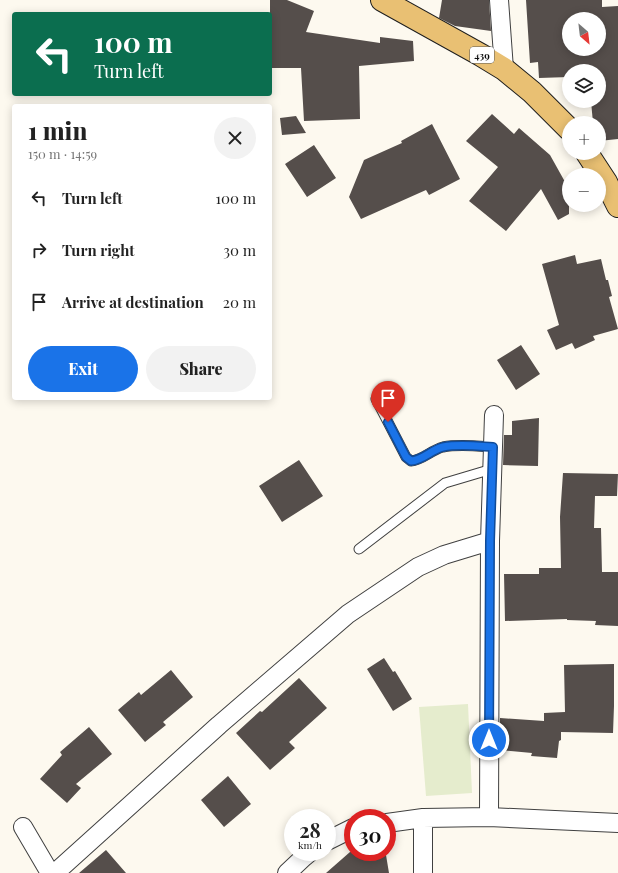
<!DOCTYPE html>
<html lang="en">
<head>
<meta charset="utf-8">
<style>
  :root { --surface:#fff; --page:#f2f2f2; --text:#222; --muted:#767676; --accent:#1a73e8 }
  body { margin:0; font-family:"Playfair Display",serif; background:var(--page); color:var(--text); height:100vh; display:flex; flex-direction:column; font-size:15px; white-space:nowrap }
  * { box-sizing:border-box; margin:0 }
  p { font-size:13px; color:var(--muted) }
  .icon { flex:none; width:22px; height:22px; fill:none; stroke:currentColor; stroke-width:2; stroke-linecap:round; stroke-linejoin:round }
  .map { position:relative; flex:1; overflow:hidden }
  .side { position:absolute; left:12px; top:104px; width:260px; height:296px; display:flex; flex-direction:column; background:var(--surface); border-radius:4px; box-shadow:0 2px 10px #0003 }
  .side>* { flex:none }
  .guide { position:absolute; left:12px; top:12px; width:260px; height:84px; border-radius:4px; box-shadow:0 2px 10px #0003; background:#0b6e4f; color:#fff; overflow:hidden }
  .needle { width:26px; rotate:152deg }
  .buttons { position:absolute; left:562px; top:12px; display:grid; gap:8px }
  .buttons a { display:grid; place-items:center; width:44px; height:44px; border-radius:50%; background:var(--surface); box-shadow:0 2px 10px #0003; font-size:20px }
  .speed { position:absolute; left:284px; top:809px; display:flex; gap:8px; font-size:20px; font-weight:700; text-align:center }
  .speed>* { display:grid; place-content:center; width:52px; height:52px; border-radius:50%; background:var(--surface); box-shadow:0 2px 10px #0003; line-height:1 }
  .speed small { font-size:10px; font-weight:400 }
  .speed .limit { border:6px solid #d22; background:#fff; color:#111 }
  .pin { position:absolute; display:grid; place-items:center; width:34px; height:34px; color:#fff; margin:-41px -17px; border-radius:50% 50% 50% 0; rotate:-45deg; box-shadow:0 0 4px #0007 }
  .pin .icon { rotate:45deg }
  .me { position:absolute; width:44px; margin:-22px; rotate:0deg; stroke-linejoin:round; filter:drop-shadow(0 0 3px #0008) }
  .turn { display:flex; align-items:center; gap:14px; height:84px; padding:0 16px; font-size:18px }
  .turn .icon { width:52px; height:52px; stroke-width:2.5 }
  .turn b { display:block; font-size:28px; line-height:34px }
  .round { display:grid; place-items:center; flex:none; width:42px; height:42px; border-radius:21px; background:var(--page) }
  .headline { display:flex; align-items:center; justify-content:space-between; height:68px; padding:0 16px }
  h1 { font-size:24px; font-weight:800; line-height:30px }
  .button { display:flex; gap:8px; margin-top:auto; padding:8px 16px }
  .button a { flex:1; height:46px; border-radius:24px; background:var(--accent); color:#fff; font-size:16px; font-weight:800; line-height:46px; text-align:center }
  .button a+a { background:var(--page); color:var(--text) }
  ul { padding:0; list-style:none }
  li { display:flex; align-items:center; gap:12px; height:52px; padding:0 16px }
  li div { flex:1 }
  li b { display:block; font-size:15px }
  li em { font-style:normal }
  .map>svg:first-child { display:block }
</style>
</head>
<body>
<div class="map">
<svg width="618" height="873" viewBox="0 0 618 873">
  <rect width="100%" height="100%" fill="#fdf9ef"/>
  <!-- pitch -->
  <path fill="#e5eccd" d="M 468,704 L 472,793 L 426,796 L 419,707 Z"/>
  <!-- building -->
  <path fill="#554e4b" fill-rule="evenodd" d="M 270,0 L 287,0 L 314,11 L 306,32 L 380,43 L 380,37 L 413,41 L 414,61 L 359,66 L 360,119 L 304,121 L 301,68 L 270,68 Z
    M 442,0 L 489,0 L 491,31 L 455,26 L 439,18 Z
    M 526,0 L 602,0 L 602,7 L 618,6 L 618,139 L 599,141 L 599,123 L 593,123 L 591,101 L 599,101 L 599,71 L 569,71 L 569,77 L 539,78 L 538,62 L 530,63 ZM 569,19 L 599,19 L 599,49 L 569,49 Z
    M 492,114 L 514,134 L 519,128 L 550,155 L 569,189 L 569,214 L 558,220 L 541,189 L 506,231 L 469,201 L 498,167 L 466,141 Z
    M 296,116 L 306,133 L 282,135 L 280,118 Z
    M 432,124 L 460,179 L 429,195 L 426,190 L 361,219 L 349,197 L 364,160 L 402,143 L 401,141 Z
    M 314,145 L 336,178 L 307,197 L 285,164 Z
    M 575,255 L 577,264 L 601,259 L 606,280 L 608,280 L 612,296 L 609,297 L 618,329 L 593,336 L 595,340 L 575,349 L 572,343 L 556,350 L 547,330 L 559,325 L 542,264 Z
    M 521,345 L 540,374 L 516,390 L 497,360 Z
    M 539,418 L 538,466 L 503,465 L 504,435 L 512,435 L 512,421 Z
    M 299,460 L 323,496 L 282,522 L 259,486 Z
    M 563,473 L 618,474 L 617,496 L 595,496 L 594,528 L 601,528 L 602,572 L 618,572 L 618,626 L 595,625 L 596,621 L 567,620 L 567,619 L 505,621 L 504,574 L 539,574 L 539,568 L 561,568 L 560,517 Z
    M 384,658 L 393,672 L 395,671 L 412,699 L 393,711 L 367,669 Z
    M 614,664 L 614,706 L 613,733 L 561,732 L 561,740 L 559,741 L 557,758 L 531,756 L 532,753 L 500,750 L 500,718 L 544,721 L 544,713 L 565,712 L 564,665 Z
    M 171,670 L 193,697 L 163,722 L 166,725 L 145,742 L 118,710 L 139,692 L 141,695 Z
    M 299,678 L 327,708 L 289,742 L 295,748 L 270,770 L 236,733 L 260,711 L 262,712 Z
    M 89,727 L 112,754 L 76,784 L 81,788 L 67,803 L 40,779 L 62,755 L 60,752 Z
    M 228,776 L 251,804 L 224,827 L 201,800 Z
    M 106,850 L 126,873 L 79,873 Z
    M 350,852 L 386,855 L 389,873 L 326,873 Z"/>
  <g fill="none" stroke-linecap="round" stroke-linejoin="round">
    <!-- lane casing -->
    <g stroke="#404040" stroke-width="11">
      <path id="lane" d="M 376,399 L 406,457 L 411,461 C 423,460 431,450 443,447 C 459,444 476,446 493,447
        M 359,549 L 445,483 L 492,469"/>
    </g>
    <!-- street casing -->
    <g stroke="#404040" stroke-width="20">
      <path id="street" d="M 499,0 L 504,69
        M 489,817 L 490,541 L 494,415
        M 423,818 L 423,873
        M 387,823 L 423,818 L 489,817 L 618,823
        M 23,827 L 50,873
        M 327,841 L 353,828
        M 55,873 L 219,725 L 348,614 L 418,567 L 444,555 L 490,541
        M 287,873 L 304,857 L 310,852"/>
    </g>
    <!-- primary casing -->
    <g stroke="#1e1e1e" stroke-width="24">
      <path id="primary" d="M 382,0 L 481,55 L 504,69 L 532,92 L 569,129
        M 587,153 L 606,182 L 618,206"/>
    </g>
    <!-- lane -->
    <use href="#lane" stroke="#fff" stroke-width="9"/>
    <!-- street -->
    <use href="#street" stroke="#fff" stroke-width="18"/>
    <!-- primary -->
    <use href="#primary" stroke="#e9c073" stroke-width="22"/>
  </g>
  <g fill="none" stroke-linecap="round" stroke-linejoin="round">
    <!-- route casing -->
    <g stroke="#114b97" stroke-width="10">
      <path id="route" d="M 388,422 L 406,457 L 411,461 C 423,460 431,450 443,447 C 459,444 476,446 493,447 L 490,541 L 489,740"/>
    </g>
    <!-- route -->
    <use href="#route" stroke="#1a73e8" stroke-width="7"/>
  </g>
  <g text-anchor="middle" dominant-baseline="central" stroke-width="4" stroke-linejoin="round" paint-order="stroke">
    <!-- shield labels -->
    <rect fill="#fff" stroke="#565656" stroke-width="1" x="470" y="47" width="24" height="16" rx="3"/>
    <g font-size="10" font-weight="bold" fill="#0d0d0d">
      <text x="482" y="55">439</text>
    </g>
  </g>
</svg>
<div class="buttons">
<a><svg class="needle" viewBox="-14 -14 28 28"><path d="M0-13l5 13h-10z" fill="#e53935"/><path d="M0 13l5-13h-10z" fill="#767676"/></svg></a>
<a><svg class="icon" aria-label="layers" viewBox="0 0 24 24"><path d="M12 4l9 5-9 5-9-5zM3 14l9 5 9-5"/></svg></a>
<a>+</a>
<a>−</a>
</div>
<div class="speed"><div>28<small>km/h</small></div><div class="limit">30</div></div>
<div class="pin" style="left:388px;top:422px;background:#d93025"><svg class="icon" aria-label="arrive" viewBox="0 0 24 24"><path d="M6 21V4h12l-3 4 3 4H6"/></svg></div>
<svg class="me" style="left:489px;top:740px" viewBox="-20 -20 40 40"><circle r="17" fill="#1a73e8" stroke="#fff" stroke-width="3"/><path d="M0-11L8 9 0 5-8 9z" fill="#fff"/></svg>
<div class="guide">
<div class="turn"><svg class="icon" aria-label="left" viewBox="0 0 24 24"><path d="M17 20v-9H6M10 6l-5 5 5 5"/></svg><div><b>100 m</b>Turn left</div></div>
</div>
<section class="side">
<div class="headline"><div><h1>1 min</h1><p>150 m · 14:59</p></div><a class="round"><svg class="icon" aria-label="close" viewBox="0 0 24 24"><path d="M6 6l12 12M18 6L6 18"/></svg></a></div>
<ul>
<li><svg class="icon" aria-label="left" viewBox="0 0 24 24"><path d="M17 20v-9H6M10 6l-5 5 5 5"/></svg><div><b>Turn left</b></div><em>100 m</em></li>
<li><svg class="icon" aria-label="right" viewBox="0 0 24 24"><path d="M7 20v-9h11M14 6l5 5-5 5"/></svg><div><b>Turn right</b></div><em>30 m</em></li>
<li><svg class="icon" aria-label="arrive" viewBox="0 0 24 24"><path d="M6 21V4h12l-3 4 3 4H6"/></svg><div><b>Arrive at destination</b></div><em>20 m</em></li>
</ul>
<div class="button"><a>Exit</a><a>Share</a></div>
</section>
</div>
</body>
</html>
